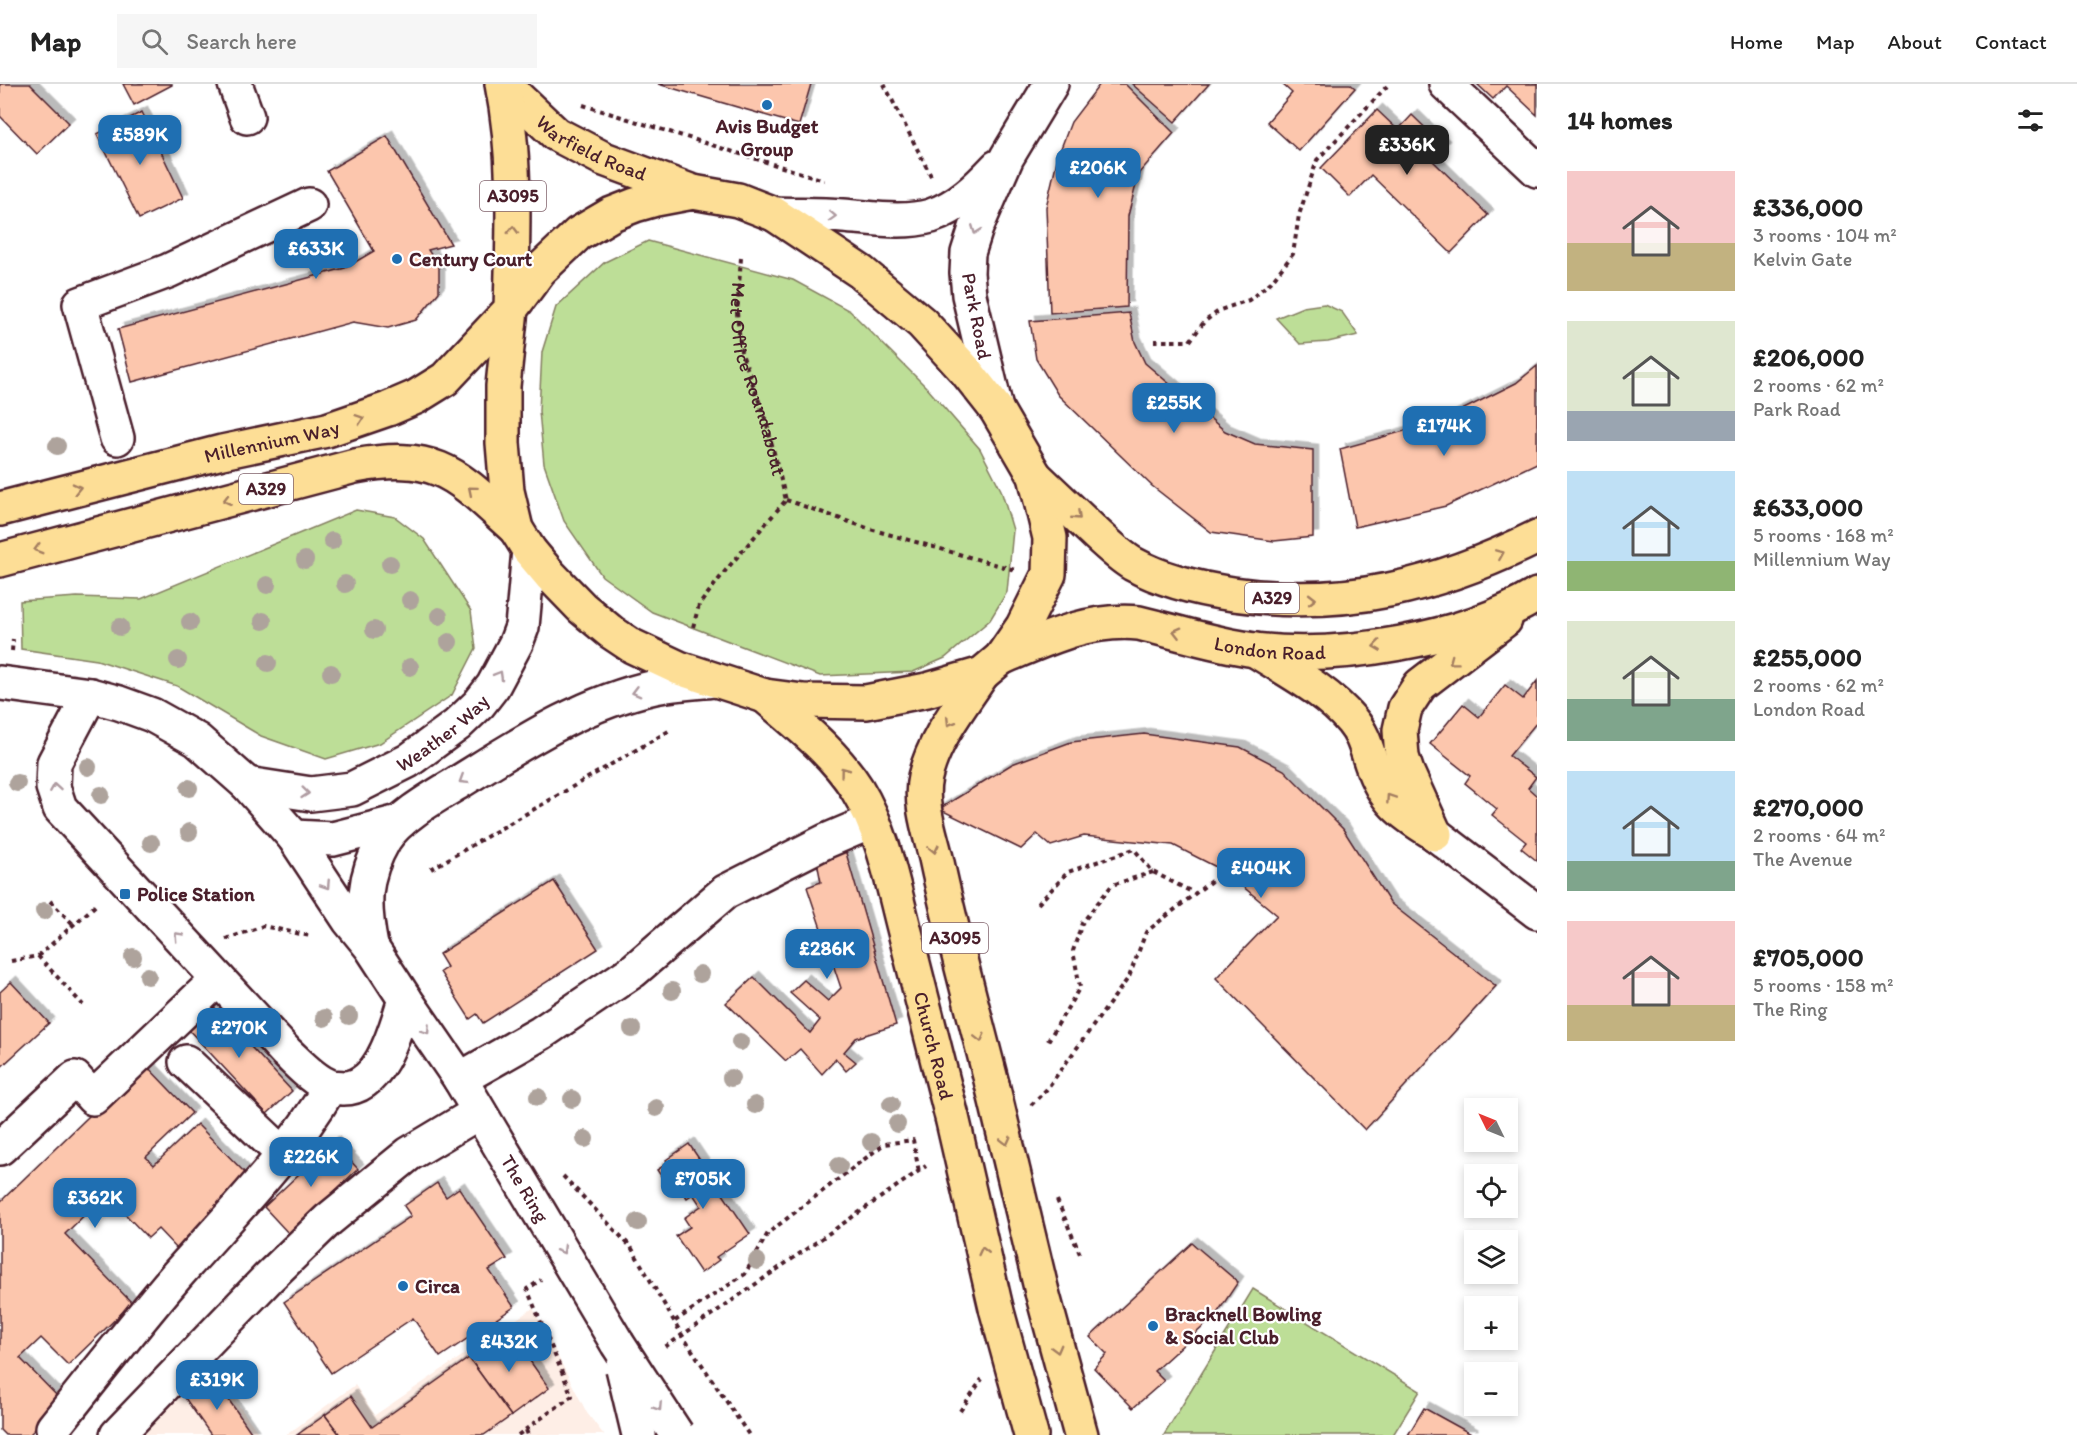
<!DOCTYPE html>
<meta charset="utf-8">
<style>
:root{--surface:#fff;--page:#f6f6f6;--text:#222;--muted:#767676;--line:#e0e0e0;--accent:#1f6fb2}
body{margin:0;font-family:Itim,sans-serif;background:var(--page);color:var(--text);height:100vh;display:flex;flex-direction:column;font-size:22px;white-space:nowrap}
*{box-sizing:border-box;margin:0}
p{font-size:20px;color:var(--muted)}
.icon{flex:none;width:33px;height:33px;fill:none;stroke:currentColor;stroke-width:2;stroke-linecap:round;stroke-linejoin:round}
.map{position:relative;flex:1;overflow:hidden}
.details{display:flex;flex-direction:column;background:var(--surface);width:540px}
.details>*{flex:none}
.needle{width:39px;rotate:313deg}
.controls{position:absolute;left:1464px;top:1014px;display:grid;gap:12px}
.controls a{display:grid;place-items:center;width:54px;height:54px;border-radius:0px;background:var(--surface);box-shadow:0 3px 9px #0003;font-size:30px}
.price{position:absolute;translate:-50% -51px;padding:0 14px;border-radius:12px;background:var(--accent);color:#fff;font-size:20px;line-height:39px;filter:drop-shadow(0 2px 3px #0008)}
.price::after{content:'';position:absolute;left:50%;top:36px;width:18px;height:14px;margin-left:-9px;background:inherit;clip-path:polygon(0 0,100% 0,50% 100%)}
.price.selected{background:#222;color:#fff}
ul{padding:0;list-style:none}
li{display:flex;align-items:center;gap:18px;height:150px;padding:0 30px}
li span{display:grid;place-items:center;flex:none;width:168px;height:120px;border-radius:0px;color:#555}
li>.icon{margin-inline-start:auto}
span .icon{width:72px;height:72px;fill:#fffc;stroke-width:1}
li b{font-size:26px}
h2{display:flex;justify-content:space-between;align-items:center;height:72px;padding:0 30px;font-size:26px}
header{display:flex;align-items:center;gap:36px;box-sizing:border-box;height:84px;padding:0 30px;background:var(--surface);border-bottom:2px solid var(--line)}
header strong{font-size:28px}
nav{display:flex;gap:33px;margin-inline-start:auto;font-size:21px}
.search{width:420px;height:54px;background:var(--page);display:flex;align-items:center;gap:15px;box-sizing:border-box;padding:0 21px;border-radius:0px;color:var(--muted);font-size:22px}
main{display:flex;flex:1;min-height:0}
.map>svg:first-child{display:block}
</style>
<header>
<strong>Map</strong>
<div class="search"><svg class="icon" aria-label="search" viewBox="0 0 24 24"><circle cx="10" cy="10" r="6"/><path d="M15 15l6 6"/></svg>Search here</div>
<nav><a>Home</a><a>Map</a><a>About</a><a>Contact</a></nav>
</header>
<main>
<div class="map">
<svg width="1537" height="1351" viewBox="0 0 1537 1351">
<defs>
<filter id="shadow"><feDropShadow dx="5.5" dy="-5.5" stdDeviation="0" flood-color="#0004"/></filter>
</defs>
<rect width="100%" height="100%" fill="#fff"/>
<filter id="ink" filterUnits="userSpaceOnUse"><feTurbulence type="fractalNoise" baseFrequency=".0167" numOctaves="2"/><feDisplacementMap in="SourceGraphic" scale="12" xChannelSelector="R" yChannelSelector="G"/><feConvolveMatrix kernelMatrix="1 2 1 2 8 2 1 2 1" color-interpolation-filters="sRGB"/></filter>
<g filter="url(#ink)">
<g fill="#feeee6">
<polygon points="533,1224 587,1329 604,1351 286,1351 355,1301 375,1331"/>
<polygon points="192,1257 260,1351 108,1351"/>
</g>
<g fill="#bdde97" stroke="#847e61" stroke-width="1.5">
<polygon points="648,157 793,196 850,227 927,304 980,365 1001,406 1013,446 1007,508 990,536 945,574 913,588 820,592 652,528 602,492 564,437 544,380 539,327 542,268 556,223 605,178"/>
<polygon points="1324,220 1342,228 1358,251 1328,258 1300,260 1276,234 1303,223"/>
<polygon points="356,426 395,433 424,455 471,527 476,564 452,611 380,659 326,675 261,652 177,602 97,576 21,565 20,517 77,513 141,515"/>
<polygon points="1253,1205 1420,1307 1393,1351 1164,1351"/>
</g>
<g fill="#fcc6ad" stroke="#4a1f2b" stroke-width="1.5" filter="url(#shadow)">
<polygon points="0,0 30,0 69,39 37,70 0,32"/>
<polygon points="123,0 172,0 172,1 134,21"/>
<polygon points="658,0 811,0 799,41"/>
<polygon points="1100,0 1125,0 1174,49 1139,89 1128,132 1127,223 1050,229 1046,123 1058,72 1071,38"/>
<polygon points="1132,0 1209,0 1175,38"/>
<polygon points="1282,0 1350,0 1355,4 1299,67 1267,38 1292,9"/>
<polygon points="1477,0 1537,0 1537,31 1506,2 1493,15"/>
<polygon points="1377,26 1398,46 1412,31 1444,62 1431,75 1488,131 1451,169 1371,91 1350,113 1321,84"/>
<polygon points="142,28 183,114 139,135 97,50"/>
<polygon points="387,52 451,160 428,166 439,183 439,208 416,236 388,244 353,238 132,298 118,245 345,184 374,167 327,87"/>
<polygon points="1129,229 1135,258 1145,279 1225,347 1255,360 1313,366 1313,453 1274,457 1211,448 1152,402 1058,311 1036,275 1030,237"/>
<polygon points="1537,282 1537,379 1446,422 1355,443 1340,365 1440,337 1516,299"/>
<polygon points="1537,597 1537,638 1509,672 1536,693 1528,704 1537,712 1537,777 1521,764 1526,758 1492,731 1497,725 1465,699 1470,692 1430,660 1463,620 1479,633 1505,601 1523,615"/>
<polygon points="1144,650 1240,663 1284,686 1343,745 1390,819 1496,902 1365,1046 1216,894 1277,831 1224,787 1173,761 1084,752 1051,762 1037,750 1021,765 939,725 1012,680 1071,658"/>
<polygon points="844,762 896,941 856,954 844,968 856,978 846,987 836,975 822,990 800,965 786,977 726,919 754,893 810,949 820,936 790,909 804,896 828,917 841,904 807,803 821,798 816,773"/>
<polygon points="554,797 598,865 483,939 477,930 470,935 440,888 447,883 439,870"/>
<polygon points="11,898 49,939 0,984 0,908"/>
<polygon points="211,920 292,1007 267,1030 186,943"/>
<polygon points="144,979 192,1029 146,1073 154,1081 197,1040 251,1095 178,1166 158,1145 148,1154 106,1110 65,1150 132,1219 68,1281 41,1254 20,1274 63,1318 29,1351 5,1351 0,1346 0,1118"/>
<polygon points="333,1058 358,1085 289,1150 264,1123"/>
<polygon points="689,1060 750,1150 716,1173 719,1176 701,1189 676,1152 690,1143 684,1134 701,1122 693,1110 687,1114 677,1099 669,1104 657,1086 668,1079 666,1076"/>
<polygon points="437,1099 446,1113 459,1104 507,1175 489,1186 514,1223 440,1273 413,1234 331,1289 284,1218 411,1132 404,1122"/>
<polygon points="1192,1159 1238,1198 1216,1231 1154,1287 1164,1297 1133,1324 1094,1284 1107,1270 1090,1253"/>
<polygon points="509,1247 549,1304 511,1332 469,1274"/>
<polygon points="469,1274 511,1332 484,1351 340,1351 325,1331 351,1312 372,1343"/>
<polygon points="213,1293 253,1351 211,1351 185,1314"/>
<polygon points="1424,1324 1473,1351 1408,1351"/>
<polygon points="325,1331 340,1351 297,1351"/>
</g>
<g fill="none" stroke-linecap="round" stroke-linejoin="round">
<defs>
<g id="minor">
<polyline points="235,0 247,33"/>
<polyline points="1446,0 1537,86"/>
<path d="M774,130C797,131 820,130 843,132C872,134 902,140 931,132C958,123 978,103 997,83"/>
<polyline points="996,325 969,211 967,189 968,169 976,144 1007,73 1051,0"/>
<polyline points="117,354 80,220 168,187 309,121"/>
<path id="s2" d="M0,599L90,611L119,619L152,631L197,656L247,700L294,753L349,836L371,863L405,915L460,995L617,1259"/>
<path d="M90,611L54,679L53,703L60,724L286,968C299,980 313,996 329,1002C333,1004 338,1003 343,1004C381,1005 396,944 405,915"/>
<path id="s3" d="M247,700L311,710L352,705L408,677L457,641L479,620L493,602L516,559L522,543L529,466"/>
<polyline points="1435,750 1537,828"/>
<polyline points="294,753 333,755 399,738"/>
<path d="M371,862C363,821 362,794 384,756C398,733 436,712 459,698C522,659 582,619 655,603C674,599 695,598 714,596"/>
<polyline points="186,978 283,1070"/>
<polyline points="460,995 541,949 633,887 725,808 826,757 873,737"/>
<polyline points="0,1064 75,994 93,1014 218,895"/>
<path d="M53,1344C94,1293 134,1241 177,1191C231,1130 289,1073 330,1003"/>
<polyline points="117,1351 268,1194 328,1136 409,1070 479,1028"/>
</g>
<g id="major">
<path id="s4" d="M503,0L556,50L604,75L693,108"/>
<polygon points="693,108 738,116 774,130 861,188 922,239 966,287 996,325 1035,392 1050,454 1049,490 1023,542 1001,574 982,590 927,606 866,618 803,617 765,612 679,584 632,562 611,548 582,524 550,491 529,466 516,445 507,407 503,359 503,302 511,225 540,186 578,150 612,130 635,121 656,115"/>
<path d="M1035,392C1053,409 1072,427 1091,445C1104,457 1118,471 1133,480C1164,497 1199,505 1233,510C1344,526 1438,502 1537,453"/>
<path id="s5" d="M0,425L222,368L327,346L388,325L416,313L445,295L511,225C513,150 517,74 502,0"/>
<path d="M0,476L355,382C440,367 456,391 516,445"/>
<path d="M1255,566C1288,587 1326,606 1352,637C1363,650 1366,663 1371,678C1384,717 1401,729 1434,749"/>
<path id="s6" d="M1001,574C1046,555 1089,534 1139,539C1177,548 1216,561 1255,566C1340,576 1463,556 1537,511"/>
<path d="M982,590C961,622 934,655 925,693C919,719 930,749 936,774C952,850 973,925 992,1000"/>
<path id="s7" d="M765,612C797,640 834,668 857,705C884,749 893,803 906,852C921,912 937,973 952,1033"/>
<polyline points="1435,750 1407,688 1402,673 1400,646 1405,624 1420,601 1505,536"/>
<polyline points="1042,1208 1081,1351"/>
<polyline points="996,1224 1031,1351"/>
</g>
</defs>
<use href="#minor" stroke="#4a1f2b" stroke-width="38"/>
<use href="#major" stroke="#4a1f2b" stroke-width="38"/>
<g stroke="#4a1f2b" stroke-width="4" stroke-dasharray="4.5 4.5" stroke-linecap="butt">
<polyline points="884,0 933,96"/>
<polyline points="583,21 824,96"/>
<path id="s1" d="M741,174L737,229L741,267L766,337L786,416"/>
<polyline points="1154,257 1190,257 1204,238 1220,226 1249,216 1271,198 1293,170 1299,131 1317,76 1389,0"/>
<polyline points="786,416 870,445 1015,486"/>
<polyline points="693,543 699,521 726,486 786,416"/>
<polyline points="12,567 13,555"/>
<polyline points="431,785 672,645"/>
<polyline points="50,817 74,841"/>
<polyline points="1038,820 1068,788 1134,765 1153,788 1194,809"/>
<polyline points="226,855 263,842 310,852"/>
<polyline points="38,872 83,921"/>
<polyline points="11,877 38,872 96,821"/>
<polyline points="1048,957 1080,903 1073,867 1082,839 1112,801 1153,788"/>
<polyline points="1031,1021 1046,1006 1129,893 1146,848 1224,787"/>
<polyline points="563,1092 631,1163 682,1251 749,1351"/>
<polyline points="1057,1116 1080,1170"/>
<polyline points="675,1237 745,1190 768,1149 884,1060 913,1056 919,1088"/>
<polyline points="665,1263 926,1082"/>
<polyline points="960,1327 982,1295"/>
<polyline points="526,1346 528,1351"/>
<polyline points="518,1351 572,1312 527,1205 541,1196"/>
</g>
<use href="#minor" stroke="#fff" stroke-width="33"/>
<use href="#major" stroke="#fdde96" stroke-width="33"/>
<defs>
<g id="minor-bridge">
<polyline points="617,1259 677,1351"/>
<polyline points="623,1284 639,1351"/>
</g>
<g id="major-bridge">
<polyline points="992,1000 1042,1208"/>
<polyline points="952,1033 996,1224"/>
</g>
</defs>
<use href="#minor-bridge" stroke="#4a1f2b" stroke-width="38" stroke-linecap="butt"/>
<use href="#major-bridge" stroke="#4a1f2b" stroke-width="38" stroke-linecap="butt"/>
<use href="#minor-bridge" stroke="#fff" stroke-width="33"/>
<use href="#major-bridge" stroke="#fdde96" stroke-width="33"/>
</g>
<g fill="#aea39c">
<circle cx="57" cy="362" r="9"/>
<circle cx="332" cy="457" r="9"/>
<circle cx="305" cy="476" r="9"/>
<circle cx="390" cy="480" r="9"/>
<circle cx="345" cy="500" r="9"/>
<circle cx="267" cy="501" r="9"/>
<circle cx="410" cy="516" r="9"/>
<circle cx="439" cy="532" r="9"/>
<circle cx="263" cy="537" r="9"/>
<circle cx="190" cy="538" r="9"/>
<circle cx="120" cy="543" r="9"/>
<circle cx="374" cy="546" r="9"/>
<circle cx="449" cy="558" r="9"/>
<circle cx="178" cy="576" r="9"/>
<circle cx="268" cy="579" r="9"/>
<circle cx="410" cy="583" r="9"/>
<circle cx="331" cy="589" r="9"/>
<circle cx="88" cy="683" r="9"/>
<circle cx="17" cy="699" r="9"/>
<circle cx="189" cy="704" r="9"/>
<circle cx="101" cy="711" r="9"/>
<circle cx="189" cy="748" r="9"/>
<circle cx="151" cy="759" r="9"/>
<circle cx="44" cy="827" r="9"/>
<circle cx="133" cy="873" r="9"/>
<circle cx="700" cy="890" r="9"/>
<circle cx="148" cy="892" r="9"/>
<circle cx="672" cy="907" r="9"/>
<circle cx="349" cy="932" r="9"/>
<circle cx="324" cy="934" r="9"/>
<circle cx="632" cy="945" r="9"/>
<circle cx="740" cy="958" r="9"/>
<circle cx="731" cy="994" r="9"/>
<circle cx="538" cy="1013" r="9"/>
<circle cx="572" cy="1015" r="9"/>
<circle cx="891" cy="1020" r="9"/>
<circle cx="755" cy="1021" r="9"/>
<circle cx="656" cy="1024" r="9"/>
<circle cx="897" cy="1040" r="9"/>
<circle cx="585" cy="1055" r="9"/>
<circle cx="871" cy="1058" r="9"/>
<circle cx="839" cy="1082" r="9"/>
<circle cx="638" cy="1138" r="9"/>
<circle cx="757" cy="1177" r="9"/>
</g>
<defs><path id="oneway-chevron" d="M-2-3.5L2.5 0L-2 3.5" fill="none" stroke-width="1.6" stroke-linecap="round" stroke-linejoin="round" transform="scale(1.5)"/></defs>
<g stroke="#ae9aa0">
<use href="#oneway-chevron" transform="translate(832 132) rotate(2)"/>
<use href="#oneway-chevron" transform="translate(976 146) rotate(111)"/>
<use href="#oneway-chevron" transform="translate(499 591) rotate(-60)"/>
<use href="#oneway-chevron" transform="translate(636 608) rotate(165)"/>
<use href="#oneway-chevron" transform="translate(463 696) rotate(148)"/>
<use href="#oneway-chevron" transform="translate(55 704) rotate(-99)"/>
<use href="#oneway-chevron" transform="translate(305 709) rotate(6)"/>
<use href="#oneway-chevron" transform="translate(326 801) rotate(57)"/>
<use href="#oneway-chevron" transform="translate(178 852) rotate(-133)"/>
<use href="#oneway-chevron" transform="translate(426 946) rotate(55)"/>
<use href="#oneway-chevron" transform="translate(562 1166) rotate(59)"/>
<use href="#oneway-chevron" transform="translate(658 1323) rotate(57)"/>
</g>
<g stroke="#a47e60">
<use href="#oneway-chevron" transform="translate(513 146) rotate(-89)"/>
<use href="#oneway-chevron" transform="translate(360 335) rotate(-19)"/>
<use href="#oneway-chevron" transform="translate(77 404) rotate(-13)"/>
<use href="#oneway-chevron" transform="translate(472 406) rotate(-140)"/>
<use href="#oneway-chevron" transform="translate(227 416) rotate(165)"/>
<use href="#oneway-chevron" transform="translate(1077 432) rotate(43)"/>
<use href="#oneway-chevron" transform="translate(38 465) rotate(164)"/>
<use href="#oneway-chevron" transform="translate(1500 470) rotate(-23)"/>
<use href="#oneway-chevron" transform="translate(1312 515)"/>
<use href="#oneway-chevron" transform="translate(1177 548) rotate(-166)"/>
<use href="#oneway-chevron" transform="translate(1377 562) rotate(172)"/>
<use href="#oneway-chevron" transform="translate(1453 577) rotate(143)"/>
<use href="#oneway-chevron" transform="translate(950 638) rotate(122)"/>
<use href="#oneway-chevron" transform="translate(844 687) rotate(-127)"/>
<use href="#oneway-chevron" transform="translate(1390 714) rotate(-124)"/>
<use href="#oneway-chevron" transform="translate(934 765) rotate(78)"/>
<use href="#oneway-chevron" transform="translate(980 954) rotate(76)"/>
<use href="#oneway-chevron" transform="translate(1006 1057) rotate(76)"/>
<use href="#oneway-chevron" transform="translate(983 1167) rotate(-103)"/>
<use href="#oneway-chevron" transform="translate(1057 1265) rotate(75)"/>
</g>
</g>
<g fill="#1f6fb2" stroke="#fff" stroke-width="2">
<circle cx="767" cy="21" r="6"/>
<circle cx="397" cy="175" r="6"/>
<rect x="119" y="804" width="12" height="12" rx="3"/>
<circle cx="403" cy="1202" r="6"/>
<circle cx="1153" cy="1242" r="6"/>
</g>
<g text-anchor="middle" stroke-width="4.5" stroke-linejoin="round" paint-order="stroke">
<g fill="#fff" stroke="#80626b" stroke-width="1.5">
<rect x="480" y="97" width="66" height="30" rx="4.5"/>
<rect x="239" y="390" width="54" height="30" rx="4.5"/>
<rect x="1245" y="499" width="54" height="30" rx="4.5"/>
<rect x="922" y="839" width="66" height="30" rx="4.5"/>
</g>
<g font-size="18" font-weight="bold" fill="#4a1f2b">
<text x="513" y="118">A3095</text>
<text x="266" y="411">A329</text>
<text x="1272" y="520">A329</text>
<text x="955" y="860">A3095</text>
</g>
<g font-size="20" font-weight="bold" fill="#4a1f2b" stroke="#fff" text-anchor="start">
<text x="767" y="49" text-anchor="middle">Avis Budget<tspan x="767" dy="23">Group</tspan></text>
<text x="409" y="182">Century Court</text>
<text x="137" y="817">Police Station</text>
<text x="415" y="1209">Circa</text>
<text x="1165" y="1237">Bracknell Bowling<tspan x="1165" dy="23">&amp; Social Club</tspan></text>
</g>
<g font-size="20" fill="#4a1f2b" stroke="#fff">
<text dy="7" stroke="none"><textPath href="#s4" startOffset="111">Warfield Road</textPath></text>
<text transform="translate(977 232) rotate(79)" y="7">Park Road</text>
<text dy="7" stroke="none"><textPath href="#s1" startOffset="124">Met Office Roundabout</textPath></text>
<text dy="7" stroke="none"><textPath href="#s5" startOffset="280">Millennium Way</textPath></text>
<text dy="7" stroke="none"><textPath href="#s6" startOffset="278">London Road</textPath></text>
<text dy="7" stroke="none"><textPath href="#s3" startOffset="213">Weather Way</textPath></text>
<text dy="7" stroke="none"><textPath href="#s7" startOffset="400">Church Road</textPath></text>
<text dy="7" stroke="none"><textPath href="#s2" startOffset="766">The Ring</textPath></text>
</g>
</g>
</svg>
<div class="controls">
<a><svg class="needle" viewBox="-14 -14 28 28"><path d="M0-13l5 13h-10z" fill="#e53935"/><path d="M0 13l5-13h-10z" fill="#767676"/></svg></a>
<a><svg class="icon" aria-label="locate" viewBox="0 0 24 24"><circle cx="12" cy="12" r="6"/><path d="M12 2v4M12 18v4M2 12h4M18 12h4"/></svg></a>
<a><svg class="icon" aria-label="layers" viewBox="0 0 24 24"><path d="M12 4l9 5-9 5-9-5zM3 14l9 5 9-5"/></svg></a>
<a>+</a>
<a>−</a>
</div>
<b class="price" style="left:140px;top:82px">£589K</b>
<b class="price selected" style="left:1407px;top:92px">£336K</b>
<b class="price" style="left:1098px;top:115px">£206K</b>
<b class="price" style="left:316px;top:196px">£633K</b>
<b class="price" style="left:1174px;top:350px">£255K</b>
<b class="price" style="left:1444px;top:373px">£174K</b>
<b class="price" style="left:1261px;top:815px">£404K</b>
<b class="price" style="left:827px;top:896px">£286K</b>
<b class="price" style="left:239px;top:975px">£270K</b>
<b class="price" style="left:311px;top:1104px">£226K</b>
<b class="price" style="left:703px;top:1126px">£705K</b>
<b class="price" style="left:95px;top:1145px">£362K</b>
<b class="price" style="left:509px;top:1289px">£432K</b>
<b class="price" style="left:217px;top:1327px">£319K</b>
</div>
<section class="details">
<h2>14 homes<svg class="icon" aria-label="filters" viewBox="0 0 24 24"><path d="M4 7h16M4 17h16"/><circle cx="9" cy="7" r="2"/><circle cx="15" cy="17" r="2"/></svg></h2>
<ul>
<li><span style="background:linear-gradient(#f6c9c9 60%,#c2b280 0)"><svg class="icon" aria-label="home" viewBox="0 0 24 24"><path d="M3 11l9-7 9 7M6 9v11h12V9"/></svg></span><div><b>£336,000</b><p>3 rooms · 104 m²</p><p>Kelvin Gate</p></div></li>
<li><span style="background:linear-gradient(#dfe7d0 75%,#9aa5b1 0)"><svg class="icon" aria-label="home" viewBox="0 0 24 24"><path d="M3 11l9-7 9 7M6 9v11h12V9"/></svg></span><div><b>£206,000</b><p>2 rooms · 62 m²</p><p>Park Road</p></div></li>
<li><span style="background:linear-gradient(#bfe0f5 75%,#8fb573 0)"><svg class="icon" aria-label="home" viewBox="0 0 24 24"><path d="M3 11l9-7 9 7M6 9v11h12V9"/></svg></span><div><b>£633,000</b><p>5 rooms · 168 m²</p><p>Millennium Way</p></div></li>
<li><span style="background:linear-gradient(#dfe7d0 65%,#7fa58c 0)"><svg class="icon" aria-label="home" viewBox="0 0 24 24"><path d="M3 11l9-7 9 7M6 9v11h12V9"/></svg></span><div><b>£255,000</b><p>2 rooms · 62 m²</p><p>London Road</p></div></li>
<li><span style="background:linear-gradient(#bfe0f5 75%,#7fa58c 0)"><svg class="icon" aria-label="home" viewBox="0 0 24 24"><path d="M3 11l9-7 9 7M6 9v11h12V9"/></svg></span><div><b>£270,000</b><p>2 rooms · 64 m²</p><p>The Avenue</p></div></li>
<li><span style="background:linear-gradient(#f6c9c9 70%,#c2b280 0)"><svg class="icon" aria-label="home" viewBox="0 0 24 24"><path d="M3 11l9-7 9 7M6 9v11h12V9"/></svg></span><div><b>£705,000</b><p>5 rooms · 158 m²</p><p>The Ring</p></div></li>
</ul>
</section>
</main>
